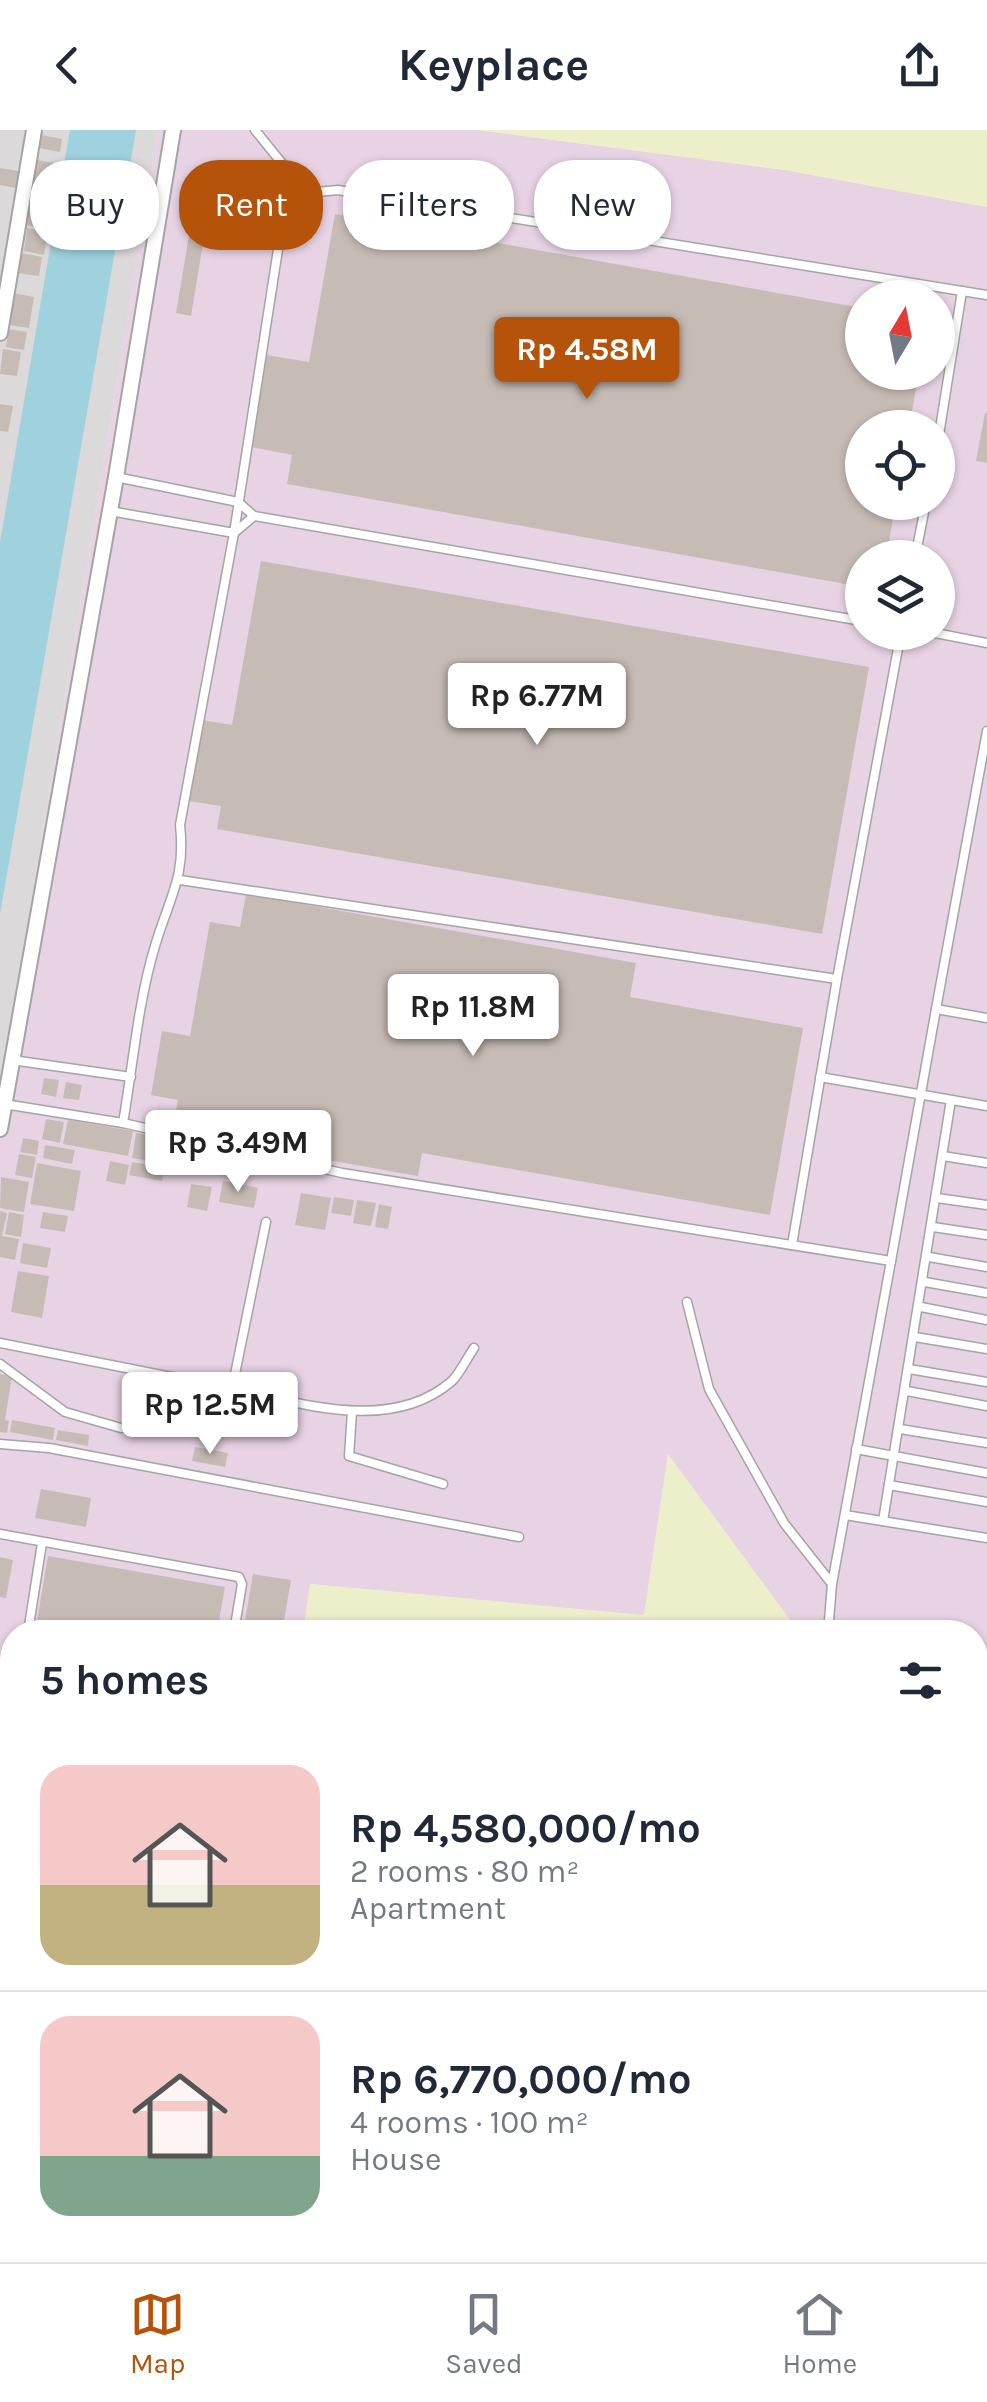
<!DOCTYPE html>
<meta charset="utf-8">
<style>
:root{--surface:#fff;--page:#f6f6f7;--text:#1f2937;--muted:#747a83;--line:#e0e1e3;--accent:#b45309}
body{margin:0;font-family:Karla,sans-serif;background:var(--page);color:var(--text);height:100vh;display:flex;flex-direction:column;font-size:38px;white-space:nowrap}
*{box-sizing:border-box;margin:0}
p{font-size:32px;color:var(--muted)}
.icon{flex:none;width:55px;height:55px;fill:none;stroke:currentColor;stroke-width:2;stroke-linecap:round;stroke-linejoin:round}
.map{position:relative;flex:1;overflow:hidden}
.details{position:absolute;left:0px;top:1490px;width:988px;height:642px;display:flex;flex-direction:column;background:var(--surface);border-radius:40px 40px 0 0;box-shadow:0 2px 8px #0004}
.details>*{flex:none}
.banner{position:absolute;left:30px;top:30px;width:928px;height:90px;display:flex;gap:20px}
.needle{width:65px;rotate:10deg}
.buttons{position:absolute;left:845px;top:150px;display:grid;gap:20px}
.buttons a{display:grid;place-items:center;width:110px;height:110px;border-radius:50%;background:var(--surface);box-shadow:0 2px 8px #0004;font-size:50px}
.price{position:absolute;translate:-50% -85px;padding:0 22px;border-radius:10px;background:#fff;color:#222;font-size:32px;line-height:65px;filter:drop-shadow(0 2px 5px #0008)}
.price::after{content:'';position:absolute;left:50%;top:60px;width:30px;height:22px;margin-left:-15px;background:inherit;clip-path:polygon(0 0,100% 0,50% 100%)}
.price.selected{background:var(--accent);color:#fff}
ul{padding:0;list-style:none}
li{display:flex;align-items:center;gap:30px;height:250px;padding:0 40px}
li+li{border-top:2px solid var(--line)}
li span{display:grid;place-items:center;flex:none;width:280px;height:200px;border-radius:30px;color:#555}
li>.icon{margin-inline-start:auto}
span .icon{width:120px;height:120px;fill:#fffc;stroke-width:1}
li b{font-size:42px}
h2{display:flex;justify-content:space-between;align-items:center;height:120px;padding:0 40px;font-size:42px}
.chip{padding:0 35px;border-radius:40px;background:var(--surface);box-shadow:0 2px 8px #0004;font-size:35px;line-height:90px}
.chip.selected{background:var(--accent);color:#fff}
header{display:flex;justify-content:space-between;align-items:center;height:130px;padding:0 40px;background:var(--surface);font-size:45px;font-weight:700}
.tab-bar{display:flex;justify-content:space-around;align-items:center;height:140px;border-top:2px solid var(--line);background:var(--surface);font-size:28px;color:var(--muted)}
.tab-bar a{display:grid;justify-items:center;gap:5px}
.tab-bar .selected{color:var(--accent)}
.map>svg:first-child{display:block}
</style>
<header><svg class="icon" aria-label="back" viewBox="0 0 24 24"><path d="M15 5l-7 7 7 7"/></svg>Keyplace<svg class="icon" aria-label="share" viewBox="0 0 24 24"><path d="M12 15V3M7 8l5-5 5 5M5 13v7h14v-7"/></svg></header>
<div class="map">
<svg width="987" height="2132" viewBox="0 0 987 2132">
<rect width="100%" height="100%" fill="#efeae2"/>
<g fill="#dbd9d9">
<polygon points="0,0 158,0 0,963"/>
<polygon points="987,1938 987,2132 654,2132 656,2120 975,2120 975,1941"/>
</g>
<path fill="#e8d3e4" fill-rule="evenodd" d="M158,0H477L785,40L987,77V1642L975,1638V1502H799L668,1325L644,1486L311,1454L303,1502H12V2120H656L654,2132H0V963ZM862,168H938V242H862ZM862,298H938V372H862ZM862,428H938V502H862Z"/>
<g fill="#edefcb">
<polygon points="477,0 987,0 987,77 785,40"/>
<polygon points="668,1324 799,1502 303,1502 310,1454 644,1485"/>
<polygon points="975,1638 987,1642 987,1938 975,1941"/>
</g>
<polygon fill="#9fd1df" points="70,0 136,0 0,784 0,413"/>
<g fill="#c7bcb5">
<polygon points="41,5 62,9 60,22 39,18"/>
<polygon points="37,30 59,34 53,78 31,75"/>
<polygon points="0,38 19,41 16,58 0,55"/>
<polygon points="29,79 49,82 46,99 27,95"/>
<polygon points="193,81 208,83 191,186 176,183"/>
<polygon points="335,84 862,178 862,242 919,242 909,298 862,298 862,372 896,372 886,428 862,428 862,457 287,354 292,325 251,317 267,225 309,232"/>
<polygon points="27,98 48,102 44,125 24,121"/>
<polygon points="21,123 42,127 39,146 17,143"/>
<polygon points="14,163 34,167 29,198 9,195"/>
<polygon points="9,199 27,202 24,220 6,217"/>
<polygon points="3,219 21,222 17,246 0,244"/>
<polygon points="0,274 13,276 8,302 0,301"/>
<polygon points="985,283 987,283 987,333 976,331"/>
<polygon points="261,431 869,537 822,804 217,699 221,676 188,671 202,590 232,595"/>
<polygon points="246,764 636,833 630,867 803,898 770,1085 422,1023 418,1046 180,1004 184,981 176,979 178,970 151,965 162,901 190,906 210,792 240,797"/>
<polygon points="44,948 59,950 56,967 41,964"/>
<polygon points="66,952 82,955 79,970 63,968"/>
<polygon points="46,989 64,992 60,1013 42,1009"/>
<polygon points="68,990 133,1001 128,1026 63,1014"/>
<polygon points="136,1003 153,1006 149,1031 132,1028"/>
<polygon points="23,1008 39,1011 37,1025 20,1022"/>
<polygon points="45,1015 75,1020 72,1034 43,1028"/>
<polygon points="19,1024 36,1027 32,1048 15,1045"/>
<polygon points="110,1031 129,1035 125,1055 106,1051"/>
<polygon points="132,1032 164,1038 162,1051 129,1045"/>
<polygon points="37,1033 81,1041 74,1081 30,1074"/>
<polygon points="1,1047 29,1052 24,1082 0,1078"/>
<polygon points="223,1051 258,1058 254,1078 219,1072"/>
<polygon points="191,1054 212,1057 207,1081 187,1077"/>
<polygon points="301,1063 331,1068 325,1100 295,1095"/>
<polygon points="334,1067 354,1070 351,1086 331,1083"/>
<polygon points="357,1070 376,1073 371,1096 353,1093"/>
<polygon points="379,1074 392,1077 388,1099 375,1097"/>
<polygon points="0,1081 7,1083 2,1106 19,1109 15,1130 0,1127"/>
<polygon points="9,1082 24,1085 21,1107 5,1104"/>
<polygon points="43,1082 68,1086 65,1102 40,1098"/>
<polygon points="23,1113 51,1118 47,1138 20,1133"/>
<polygon points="18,1141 49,1146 42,1188 11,1182"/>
<polygon points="0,1244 12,1246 5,1290 9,1291 7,1303 0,1302"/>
<polygon points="12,1290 55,1298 53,1310 10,1302"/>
<polygon points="58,1300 89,1305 88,1316 56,1310"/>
<polygon points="195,1317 228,1323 225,1337 192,1331"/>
<polygon points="41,1359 91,1368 86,1397 35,1388"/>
<polygon points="48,1426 225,1457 217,1502 35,1502"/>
<polygon points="0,1427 13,1430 6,1468 0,1467"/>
<polygon points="253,1444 291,1450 282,1502 243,1502"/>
<polygon points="11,1638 12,1638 12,1749 0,1746 0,1698"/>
</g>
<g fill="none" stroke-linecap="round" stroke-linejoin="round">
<defs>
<g id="lane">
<polyline points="255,0 306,63"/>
<polyline points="938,311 962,161"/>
<polyline points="116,347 238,372 254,386 862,491"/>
<polyline points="110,381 234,403 254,386"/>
<polyline points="915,428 926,372"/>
<polyline points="930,502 987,513"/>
<polyline points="987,601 936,879 987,888"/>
<polyline points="180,750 837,849 901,502"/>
<polyline points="12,930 131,947"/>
<polyline points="820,947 987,976"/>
<polyline points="4,974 123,993 342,1043 891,1131 936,879"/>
<path d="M123,993C133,935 138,872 155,816C169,768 186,748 180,695L234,403L283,87L290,70L306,63L338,60L987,165"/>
<polyline points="943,1026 987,1033"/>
<polyline points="937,1068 987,1075"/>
<polyline points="933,1097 987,1105"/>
<polyline points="792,1115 837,849"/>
<polyline points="929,1127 987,1137"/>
<polyline points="925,1152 987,1163"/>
<polyline points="687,1172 709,1259 784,1393 832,1454 891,1131"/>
<polyline points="921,1177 987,1190"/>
<polyline points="915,1207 987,1219"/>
<polyline points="0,1213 232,1259 266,1092"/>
<polyline points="0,1234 65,1282 121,1298"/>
<polyline points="909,1239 987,1252"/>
<path d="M232,1259C301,1273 391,1304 452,1251C460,1243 467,1228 474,1218"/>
<polyline points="907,1261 987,1276"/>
<polyline points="352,1282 349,1326 443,1354"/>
<polyline points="900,1299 987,1313"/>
<polyline points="0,1314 49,1318 519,1407"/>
<polyline points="856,1319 987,1343"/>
<polyline points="889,1355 987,1372"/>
<polyline points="845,1385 987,1408"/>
<polyline points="883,1391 951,970"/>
<polyline points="0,1404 239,1447 242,1454 234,1502"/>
<polyline points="28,1502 42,1413"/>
<polyline points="828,1502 832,1454"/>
<polyline points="975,1631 987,1637"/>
<polyline points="0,1685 12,1604"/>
<polyline points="0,1748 12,1751"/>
<polyline points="0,2012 12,2012"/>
<polyline points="0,2065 12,2065"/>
</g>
<g id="street">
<polyline points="0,203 34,0"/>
<polyline points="0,999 116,347 173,0"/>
<polyline points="975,2108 987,2105"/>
<polyline points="404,2120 559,2132"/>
<polyline points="872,2132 923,2120"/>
</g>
</defs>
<use href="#lane" stroke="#a4a4a4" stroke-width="11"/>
<use href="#street" stroke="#a4a4a4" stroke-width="18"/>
<polyline stroke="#ff7162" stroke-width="2.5" stroke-dasharray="5 5" stroke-linecap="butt" points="240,2132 240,2120"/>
<use href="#lane" stroke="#fff" stroke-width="8"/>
<use href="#street" stroke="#fff" stroke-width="14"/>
</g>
</svg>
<div class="buttons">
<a><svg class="needle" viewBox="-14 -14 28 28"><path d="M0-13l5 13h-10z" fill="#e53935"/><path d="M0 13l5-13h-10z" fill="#747a83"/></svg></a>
<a><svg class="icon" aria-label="locate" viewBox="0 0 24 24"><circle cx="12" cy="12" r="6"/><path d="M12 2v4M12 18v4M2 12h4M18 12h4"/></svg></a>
<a><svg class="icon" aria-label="layers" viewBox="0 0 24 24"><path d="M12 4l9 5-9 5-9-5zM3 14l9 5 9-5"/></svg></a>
</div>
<b class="price selected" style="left:587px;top:272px">Rp 4.58M</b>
<b class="price" style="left:537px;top:618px">Rp 6.77M</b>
<b class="price" style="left:473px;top:929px">Rp 11.8M</b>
<b class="price" style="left:238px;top:1065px">Rp 3.49M</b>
<b class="price" style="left:210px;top:1327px">Rp 12.5M</b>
<div class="banner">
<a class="chip">Buy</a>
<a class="chip selected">Rent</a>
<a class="chip">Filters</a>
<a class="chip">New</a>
</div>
<section class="details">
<h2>5 homes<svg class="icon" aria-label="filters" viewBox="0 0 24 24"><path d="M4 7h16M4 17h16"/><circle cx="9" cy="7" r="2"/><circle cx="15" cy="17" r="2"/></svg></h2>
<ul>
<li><span style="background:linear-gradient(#f6c9c9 60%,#c2b280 0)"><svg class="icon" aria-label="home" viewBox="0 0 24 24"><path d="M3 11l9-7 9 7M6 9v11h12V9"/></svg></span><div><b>Rp 4,580,000/mo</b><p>2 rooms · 80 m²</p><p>Apartment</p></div></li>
<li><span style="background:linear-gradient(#f6c9c9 70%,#7fa58c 0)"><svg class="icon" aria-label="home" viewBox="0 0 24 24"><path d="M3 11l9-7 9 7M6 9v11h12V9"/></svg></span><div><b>Rp 6,770,000/mo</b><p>4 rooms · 100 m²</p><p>House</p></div></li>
</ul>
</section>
</div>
<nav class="tab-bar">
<a class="selected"><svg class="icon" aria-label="map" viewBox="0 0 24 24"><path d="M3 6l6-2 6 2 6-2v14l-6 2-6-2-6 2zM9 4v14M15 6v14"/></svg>Map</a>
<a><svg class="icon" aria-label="saved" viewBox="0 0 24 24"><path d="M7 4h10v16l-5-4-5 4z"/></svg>Saved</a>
<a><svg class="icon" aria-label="home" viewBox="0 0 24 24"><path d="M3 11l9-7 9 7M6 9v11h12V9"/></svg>Home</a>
</nav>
